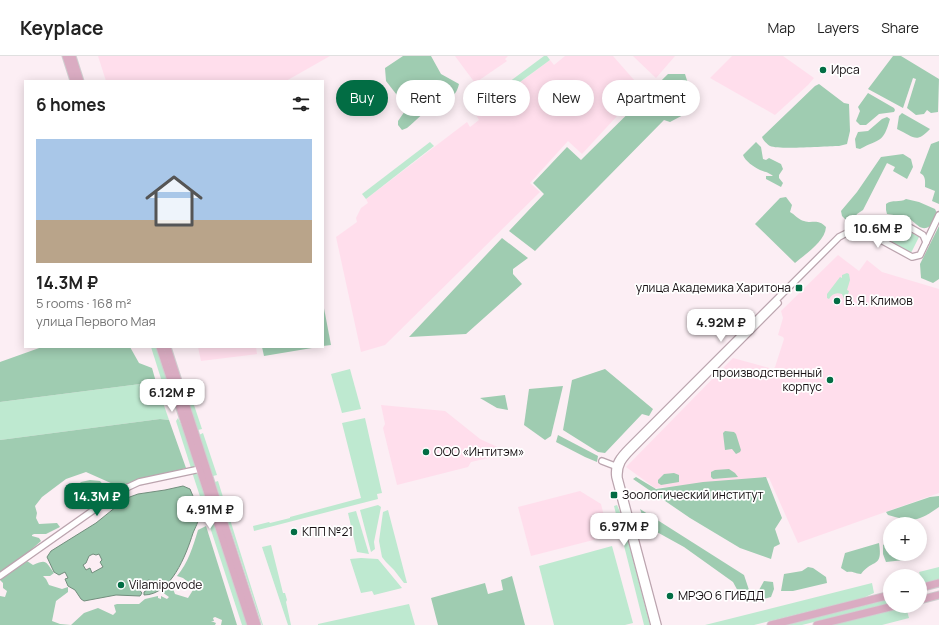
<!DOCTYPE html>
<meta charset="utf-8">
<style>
:root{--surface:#fff;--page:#f2f2f2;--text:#222;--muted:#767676;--line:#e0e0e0;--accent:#026d44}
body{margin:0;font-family:Manrope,sans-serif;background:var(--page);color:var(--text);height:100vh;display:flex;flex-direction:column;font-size:15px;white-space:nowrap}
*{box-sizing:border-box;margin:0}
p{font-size:13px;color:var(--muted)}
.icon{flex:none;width:22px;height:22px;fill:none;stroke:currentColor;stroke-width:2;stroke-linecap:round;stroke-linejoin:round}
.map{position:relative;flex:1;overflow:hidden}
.panel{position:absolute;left:24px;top:24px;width:300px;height:268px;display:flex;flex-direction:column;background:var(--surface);border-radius:0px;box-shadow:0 2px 10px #0003}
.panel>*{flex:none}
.guide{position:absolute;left:336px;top:24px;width:380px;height:36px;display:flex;gap:8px}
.tools{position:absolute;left:883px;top:461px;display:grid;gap:8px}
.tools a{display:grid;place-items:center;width:44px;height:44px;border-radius:50%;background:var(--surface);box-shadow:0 2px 10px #0003;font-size:20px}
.price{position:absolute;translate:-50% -34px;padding:0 9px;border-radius:8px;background:#fff;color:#222;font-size:13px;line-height:26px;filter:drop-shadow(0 1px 2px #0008)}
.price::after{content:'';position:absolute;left:50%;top:24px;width:12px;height:9px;margin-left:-6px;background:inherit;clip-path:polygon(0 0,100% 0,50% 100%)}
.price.selected{background:var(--accent);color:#fff}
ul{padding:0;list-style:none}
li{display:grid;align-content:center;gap:8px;height:212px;padding:0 12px}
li+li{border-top:1px solid var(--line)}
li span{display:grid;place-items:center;height:124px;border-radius:0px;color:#555}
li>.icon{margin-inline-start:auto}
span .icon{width:72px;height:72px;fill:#fffc;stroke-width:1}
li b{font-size:17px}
h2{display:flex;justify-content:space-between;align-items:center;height:48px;padding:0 12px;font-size:17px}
.chip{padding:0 14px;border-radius:18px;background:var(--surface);box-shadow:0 2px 10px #0003;font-size:14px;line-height:36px}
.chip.selected{background:var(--accent);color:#fff}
header{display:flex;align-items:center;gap:24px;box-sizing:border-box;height:56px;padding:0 20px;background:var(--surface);border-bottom:1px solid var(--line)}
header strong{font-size:19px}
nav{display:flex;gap:22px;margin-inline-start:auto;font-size:14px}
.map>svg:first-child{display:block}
</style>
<header>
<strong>Keyplace</strong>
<nav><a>Map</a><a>Layers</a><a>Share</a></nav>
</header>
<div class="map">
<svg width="939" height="569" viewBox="0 0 939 569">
<rect width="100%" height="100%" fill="#fceef4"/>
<g fill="#ffdeec">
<polygon points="98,0 330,0 286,25 106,25"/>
<polygon points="455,0 508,0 505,3 507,5 475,27"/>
<polygon points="565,0 613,0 642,33 582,98 568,85 530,127 540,136 385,289 361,296 336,181 357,166 356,162 361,152 368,147 366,143 467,66 470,71 479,64 476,59 550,4 554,9"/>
<polygon points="633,0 675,0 656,22"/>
<polygon points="732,0 783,0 814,22 808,29 775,59 710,22"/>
<polygon points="838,199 859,215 867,204 882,216 939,233 939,437 798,487 769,422 655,432 626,411 733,302 773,313 775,311 784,283 783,281 778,279 783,262 781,255"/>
<polygon points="198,291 256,291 257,298 201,305"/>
<polygon points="381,349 445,355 480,383 506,395 506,398 471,406 468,411 397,429 383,372 385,368"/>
<polygon points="580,435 601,448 609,480 531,500 518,451"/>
</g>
<g fill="#bee9d0">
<polygon points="544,0 547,0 550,4 498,42 494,37"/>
<polygon points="430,86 434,90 366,143 362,138"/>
<polygon points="898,171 903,172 919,181 911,197 894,188 891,184 891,176"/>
<path d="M847,217L849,218L850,224L847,234L849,235L846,245H845L842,238C836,236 832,238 829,243L827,242V238L840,221L842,222V219Z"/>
<polygon points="151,291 157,291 170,331 166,332 163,329"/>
<polygon points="350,313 361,353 342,357 331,318"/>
<polygon points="156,326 169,364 160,363 0,384 0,346"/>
<polygon points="184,331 188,331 202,373 198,374"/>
<polygon points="178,362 184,375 195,410 191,412 176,365"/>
<polygon points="365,362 382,437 377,438 378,443 254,475 253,470 269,466 270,467 290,462 290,461 361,442 342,367"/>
<polygon points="203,377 217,419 213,420 199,379"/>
<polygon points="192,416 197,416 247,569 242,569"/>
<polygon points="218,425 263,569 262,569 215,426"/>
<polygon points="378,449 381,451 374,486 375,493 371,496 360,454"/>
<polygon points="617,449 622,461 650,569 644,569 614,450"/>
<polygon points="388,454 407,527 404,527 394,514 386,506 382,501 379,485 383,456"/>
<polygon points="356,455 369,498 357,496 348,457"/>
<polygon points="271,489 283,537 285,537 287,544 286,546 291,569 288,569 262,491"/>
<polygon points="612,490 633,567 625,569 554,569 539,510"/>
<polygon points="361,502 378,503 402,532 374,539 372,535 361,537 350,503"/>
<polygon points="939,511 939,523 925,527 922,525 919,516"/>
<polygon points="872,527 874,537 863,542 754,569 705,569"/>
<polygon points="890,543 890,547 802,569 787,569"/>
<polygon points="409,548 415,569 318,569 318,568"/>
<polygon points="906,551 909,562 882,569 832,569"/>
</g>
<g fill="#9fccb1">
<path d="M403,0H431L441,18L459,28C455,45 445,42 434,49C424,55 416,65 407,72L402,74L398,69V65L407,52L386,25L385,12Z"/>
<polygon points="893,0 901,0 939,23 938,56 931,57 927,54 924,58 916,59 907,52 916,23 913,22 903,52 868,33"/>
<polygon points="668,18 685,18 691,37 687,57 670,66 664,64 535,195 509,175 544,138 533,127 567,91 581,104"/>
<path d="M819,28L844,47L849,48L850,75L847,88L839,90C826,90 780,94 770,90C767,88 763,84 762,81L815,30Z"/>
<polygon points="868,37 894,52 895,54 894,56 879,58 866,69 860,69 856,65 860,55 858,51"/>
<path d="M902,57L930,73C916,88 914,81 897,73L899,60Z"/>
<path d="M887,61L890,63C883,88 880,82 860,93L856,92L855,83L858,76L868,75L882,63Z"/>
<path d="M939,85V148L932,145L935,135L925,131C925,125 926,120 920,117L931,88Z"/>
<path d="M756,86L761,91L763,103L766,104L769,102L781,108L783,113L779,119V122L783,127L781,131L766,123V120H773C768,116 765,116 760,114C754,111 745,105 743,99Z"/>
<polygon points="903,98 911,103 913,111 907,123 893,115 895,111 887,107 863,154 857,158 852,167 850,168 842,160 841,155 857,136 881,101"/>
<path d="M786,141L792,149L790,156C794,158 799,164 804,165C813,168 817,162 826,171C825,186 805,198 795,207L755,168L780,142Z"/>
<path d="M906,143L919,146L935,153L937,157L930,170C920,177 916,165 907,162C901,160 894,159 887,158L886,154V148C892,143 900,147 906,143Z"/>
<polygon points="939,170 939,223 933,227 921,222 920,208"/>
<polygon points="502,182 528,202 513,213 513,218 522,228 466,278 409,281"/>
<polygon points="323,247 331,289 323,290"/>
<polygon points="42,291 130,291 139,307 152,312 156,326 0,346 0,306"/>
<polygon points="262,291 318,291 264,300"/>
<polygon points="605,313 653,353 649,360 642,358 605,397 598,396 563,374 572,324"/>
<polygon points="563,330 551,380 545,384 524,369 529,333"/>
<polygon points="505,339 508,354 497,352 480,342"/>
<polygon points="160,363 169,364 186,412 127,428 113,428 86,416 66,423 42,441 35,450 37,457 36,462 39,468 57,467 60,471 46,478 34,478 32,479 32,480 39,482 41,485 23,501 0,517 0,384"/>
<polygon points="725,375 734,376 736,378 741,394 740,396 736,398 732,393 725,394 723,377"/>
<polygon points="558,379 598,400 597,406 585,401 556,386"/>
<polygon points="729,413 735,417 738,421 713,423 711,421 711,416 715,414"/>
<polygon points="674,417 679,419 679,426 661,429 658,427 658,424 664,418"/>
<polygon points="636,421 656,433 703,426 766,421 782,462 775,473 780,488 774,491 771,503 740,492 690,462 633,423"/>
<polygon points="90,424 100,425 106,432 101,438 103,443 94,448 86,445 78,449 70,437 81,426"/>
<path d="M939,440V451C918,466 913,466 888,459L886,456L930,441Z"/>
<polygon points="640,453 744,519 749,534 759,534 764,525 773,526 774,533 771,541 753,546 740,539 733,526 684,491 646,470"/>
<path d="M206,470L237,569H221L222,564L215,561L213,562L214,565H211L216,567L215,569H0V540L5,541L7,535L3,532V527L0,524L27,505L33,509C47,503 45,505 54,517L50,520H43L46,523L49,529L62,533L68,531V536L56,545L52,565L60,568L71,569L84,557L98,552L113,559L116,556L114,549L117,548H139L145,543L158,540V542L161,543V540L167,543L169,541L162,536L169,530L173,533L175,538L188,542L193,534L192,529L183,522L177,520C188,507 193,491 198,474Z"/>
<polygon points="888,486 890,486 890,498 904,498 906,500 904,504 886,506 883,498 883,489"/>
<path d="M879,487C883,513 873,502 861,518C855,518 854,515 847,516L841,512L845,497Z"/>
<polygon points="808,511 813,512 826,521 827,527 793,535 781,535 784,518 802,515"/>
<polygon points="512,520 525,569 438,569 431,542 485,527 488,538 503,534 501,524"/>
</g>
<path fill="#99c5ab" stroke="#728e7d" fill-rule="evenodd" d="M183,430L190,433C193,441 199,451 199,460C199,465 195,472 193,477C186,499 171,539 144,539V536L153,530L154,527L149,524C142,526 136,531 142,537L140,540L116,539L84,545L81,543L75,534L68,530L65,523L68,522L65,516L59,519L54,516L47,501L51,495L96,467L127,442L138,438L165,434ZM93,498L96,499L99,498L102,504L100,506L103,511L92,517L90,512L86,514L83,509L86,507L89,500Z"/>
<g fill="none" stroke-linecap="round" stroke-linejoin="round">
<defs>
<g id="minor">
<path d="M875,180C890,180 891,166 903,169C910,170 917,176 923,179L926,186"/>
<polyline points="602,405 615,410"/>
<polyline points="0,520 122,434 139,426 200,413"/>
<path d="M654,569L615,421C613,408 620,400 629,391L839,181C855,172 864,169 879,183L912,201L920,199L939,159"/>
<path d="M658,569L619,422C618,409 623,403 632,394L778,247"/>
</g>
<g id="major">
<polyline points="66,0 74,25"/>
<polyline points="72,0 80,25"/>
<polyline points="160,291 251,569"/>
<polyline points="167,291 257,569"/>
<polyline points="920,532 939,527"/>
<polyline points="920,544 939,539"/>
<polyline points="771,569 890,539"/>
<polyline points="817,569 894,550"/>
</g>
</defs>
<use href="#minor" stroke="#bba4ae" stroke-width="8"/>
<use href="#major" stroke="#d0cfd0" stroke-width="9"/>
<use href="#minor" stroke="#fff" stroke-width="5.5"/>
<use href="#major" stroke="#daacc2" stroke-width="7"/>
</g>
<g fill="#026d44" stroke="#fff" stroke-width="1.5">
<circle cx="823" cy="14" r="4"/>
<rect x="795" y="228" width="8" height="8" rx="2"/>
<circle cx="837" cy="245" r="4"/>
<circle cx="830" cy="324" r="4"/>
<circle cx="426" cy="396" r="4"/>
<rect x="610" y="435" width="8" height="8" rx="2"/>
<circle cx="294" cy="476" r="4"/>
<circle cx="121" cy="529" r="4"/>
<circle cx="670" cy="540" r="4"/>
</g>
<g text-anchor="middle" stroke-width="3.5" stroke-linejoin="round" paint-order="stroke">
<g font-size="12" fill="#160f12" stroke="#fff" text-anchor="start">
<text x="831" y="18">Ирса</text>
<text x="791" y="236" text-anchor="end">улица Академика Харитона</text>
<text x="845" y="249">В. Я. Климов</text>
<text x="822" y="321" text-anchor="end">производственный<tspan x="822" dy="14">корпус</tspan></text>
<text x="434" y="400">ООО «Интитэм»</text>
<text x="622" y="443">Зоологический институт</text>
<text x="302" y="480">КПП №21</text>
<text x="129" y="533">Vilamipovode</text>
<text x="678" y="544">МРЭО 6 ГИБДД</text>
</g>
</g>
</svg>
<div class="tools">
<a>+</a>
<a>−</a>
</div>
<b class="price" style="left:878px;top:193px">10.6M ₽</b>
<b class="price" style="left:721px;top:287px">4.92M ₽</b>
<b class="price" style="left:172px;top:357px">6.12M ₽</b>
<b class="price selected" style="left:97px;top:461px">14.3M ₽</b>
<b class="price" style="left:210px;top:474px">4.91M ₽</b>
<b class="price" style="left:624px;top:491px">6.97M ₽</b>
<div class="guide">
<a class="chip selected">Buy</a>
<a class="chip">Rent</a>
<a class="chip">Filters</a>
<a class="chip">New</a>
<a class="chip">Apartment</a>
</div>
<section class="panel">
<h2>6 homes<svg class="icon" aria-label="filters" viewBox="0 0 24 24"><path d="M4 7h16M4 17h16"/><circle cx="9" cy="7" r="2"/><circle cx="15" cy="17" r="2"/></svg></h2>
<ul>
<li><span style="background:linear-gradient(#a9c7e8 65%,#b9a48a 0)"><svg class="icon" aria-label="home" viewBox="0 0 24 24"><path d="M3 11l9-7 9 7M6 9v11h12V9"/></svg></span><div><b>14.3M ₽</b><p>5 rooms · 168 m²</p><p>улица Первого Мая</p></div></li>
</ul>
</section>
</div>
